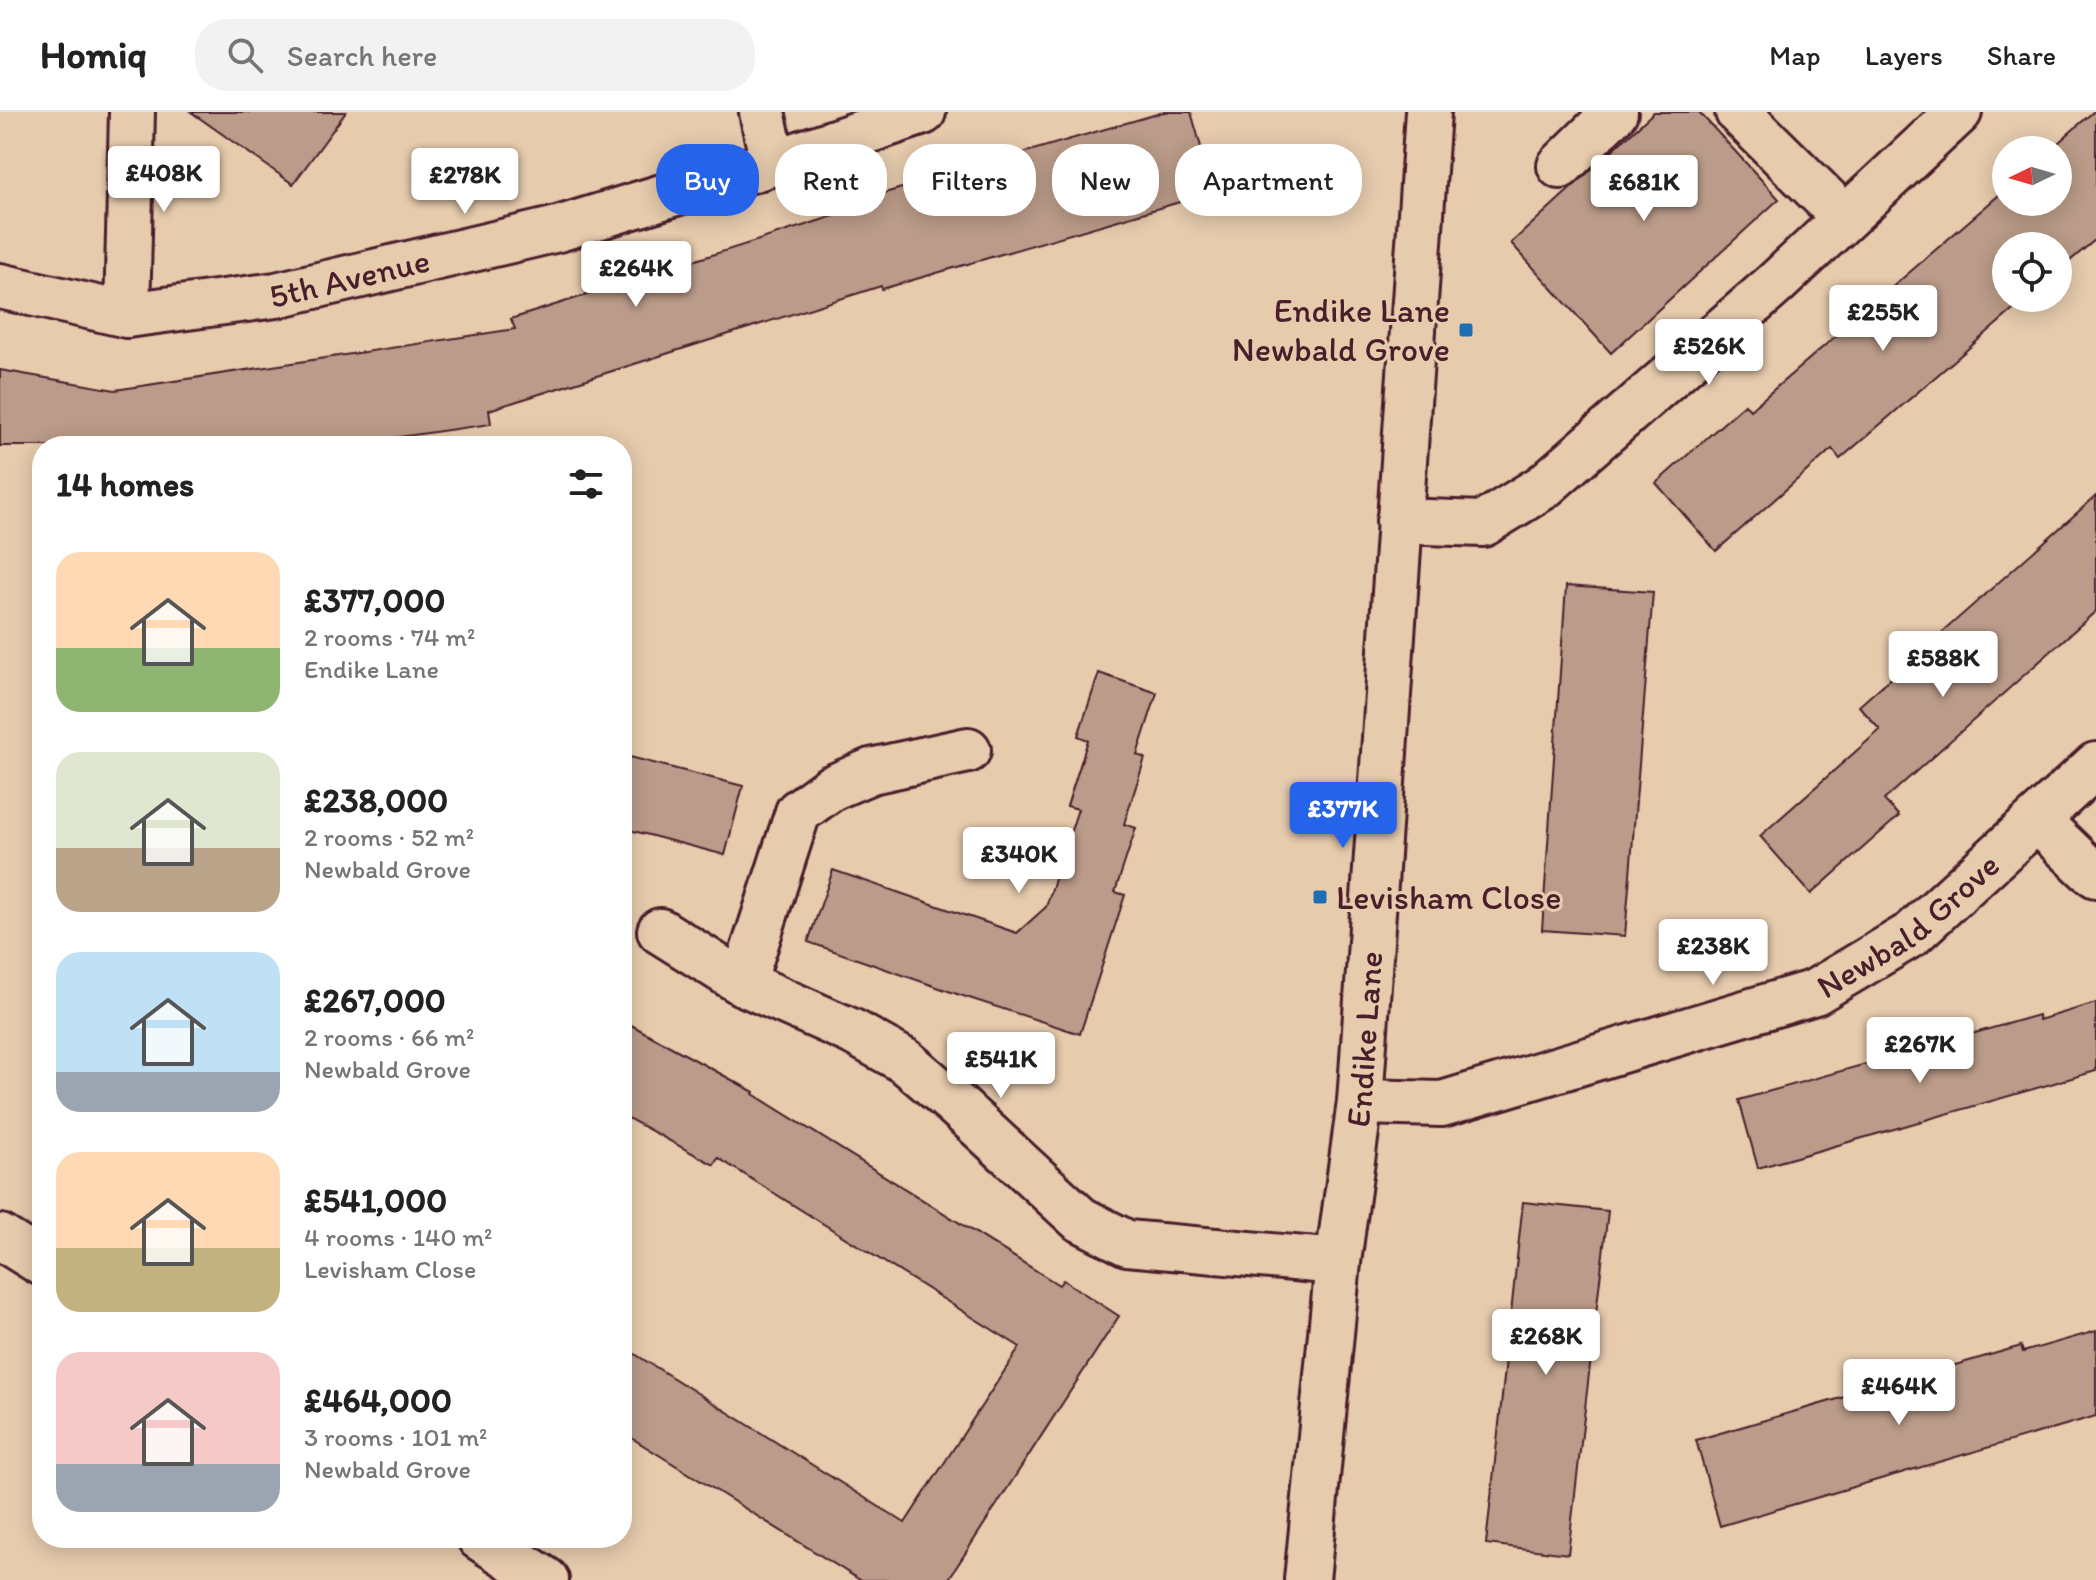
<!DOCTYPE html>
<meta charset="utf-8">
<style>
:root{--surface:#fff;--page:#f2f2f2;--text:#222;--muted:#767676;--line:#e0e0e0;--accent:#2563eb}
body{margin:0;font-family:Itim,sans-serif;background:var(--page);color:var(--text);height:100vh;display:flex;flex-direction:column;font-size:30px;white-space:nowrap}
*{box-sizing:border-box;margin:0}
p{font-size:26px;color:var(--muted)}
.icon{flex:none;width:44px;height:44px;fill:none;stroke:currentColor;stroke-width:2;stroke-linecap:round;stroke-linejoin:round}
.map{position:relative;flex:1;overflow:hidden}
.sheet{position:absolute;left:32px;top:324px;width:600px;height:1112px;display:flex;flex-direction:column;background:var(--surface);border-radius:32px;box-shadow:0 4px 20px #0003}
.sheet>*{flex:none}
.banner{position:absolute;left:656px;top:32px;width:760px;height:72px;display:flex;gap:16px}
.needle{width:52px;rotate:265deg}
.tools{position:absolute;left:1992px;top:24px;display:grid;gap:16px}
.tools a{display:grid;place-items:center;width:80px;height:80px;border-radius:50%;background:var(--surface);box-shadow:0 4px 20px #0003;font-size:40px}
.price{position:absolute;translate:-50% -68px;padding:0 18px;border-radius:8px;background:#fff;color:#222;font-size:26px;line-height:52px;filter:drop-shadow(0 2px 4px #0008)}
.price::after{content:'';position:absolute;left:50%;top:48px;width:24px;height:18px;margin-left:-12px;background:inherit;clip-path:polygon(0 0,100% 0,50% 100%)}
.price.current{background:var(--accent);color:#fff}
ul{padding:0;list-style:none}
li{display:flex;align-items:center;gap:24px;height:200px;padding:0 24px}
li span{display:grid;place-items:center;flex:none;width:224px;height:160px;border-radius:24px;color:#555}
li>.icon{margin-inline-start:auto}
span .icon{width:96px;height:96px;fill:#fffc;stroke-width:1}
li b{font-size:34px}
h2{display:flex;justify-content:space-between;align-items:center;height:96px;padding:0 24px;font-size:34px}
.tag{padding:0 28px;border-radius:32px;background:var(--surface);box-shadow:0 4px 20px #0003;font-size:28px;line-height:72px}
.tag.current{background:var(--accent);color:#fff}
header{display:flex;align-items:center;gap:48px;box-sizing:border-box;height:112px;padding:0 40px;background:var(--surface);border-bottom:2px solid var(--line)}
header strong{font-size:38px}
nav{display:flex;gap:44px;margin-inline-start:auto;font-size:28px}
.search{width:560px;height:72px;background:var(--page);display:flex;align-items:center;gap:20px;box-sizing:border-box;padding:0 28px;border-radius:32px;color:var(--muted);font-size:30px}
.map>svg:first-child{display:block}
</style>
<header>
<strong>Homiq</strong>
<div class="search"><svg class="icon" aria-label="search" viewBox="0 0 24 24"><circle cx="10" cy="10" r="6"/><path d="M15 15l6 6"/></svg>Search here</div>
<nav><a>Map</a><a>Layers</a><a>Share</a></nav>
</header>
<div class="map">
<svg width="2096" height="1468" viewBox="0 0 2096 1468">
<rect width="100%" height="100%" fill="#e6cbad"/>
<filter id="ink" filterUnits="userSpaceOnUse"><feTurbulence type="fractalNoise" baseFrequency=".0125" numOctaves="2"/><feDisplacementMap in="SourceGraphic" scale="16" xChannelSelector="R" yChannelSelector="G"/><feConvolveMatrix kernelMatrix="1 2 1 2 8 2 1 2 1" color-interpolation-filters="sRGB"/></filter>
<g filter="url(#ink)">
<g fill="#bb9b89" stroke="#4a1f2b" stroke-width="2">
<polygon points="191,0 346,0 293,72"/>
<polygon points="1164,0 1191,0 1214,80 882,177 881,174 489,298 491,312 336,334 0,334 0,258 115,278 515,217 511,207 859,96 857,89"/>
<polygon points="1654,0 1699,0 1779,87 1611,241 1511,131"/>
<polygon points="2093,0 2096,0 2096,127 2058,159 2058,134 2006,134 2006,186 2027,186 1840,347 1832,337 1716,439 1656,371 1745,292 1750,298 2006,77 2006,90 2058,90 2058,38 2050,38"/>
<polygon points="2096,384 2096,499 1884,688 1899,704 1811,782 1760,724 1880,618 1859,594"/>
<polygon points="1566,474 1653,480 1625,824 1542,818"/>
<polygon points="1099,561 1157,581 1137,643 1145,646 1124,712 1136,716 1115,780 1125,783 1080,922 957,882 808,830 833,758 1017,821 1046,795 1078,697 1067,694 1088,628 1078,624"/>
<polygon points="622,643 743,674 725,743 622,716"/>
<polygon points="2096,891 2096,959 1758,1056 1739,988 2038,903 2039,908"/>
<polygon points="622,908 754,980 753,982 1059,1173 1063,1168 1119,1204 948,1468 860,1468 622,1320 622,1234 905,1411 1020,1235 718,1046 714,1053 622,1003"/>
<polygon points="1523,1090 1608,1099 1568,1442 1486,1432"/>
<polygon points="2096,1219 2096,1304 1720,1414 1696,1328 2021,1234 2023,1240"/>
</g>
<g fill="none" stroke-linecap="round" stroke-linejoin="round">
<defs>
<g id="minor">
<polyline points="762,0 773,51"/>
<polyline points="1738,0 1845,106"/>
<polyline points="1560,54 1615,0"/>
<path id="s1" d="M0,174L127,203L276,183L558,117L773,51L923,0"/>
<polyline points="127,203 132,0"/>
<polyline points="1399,409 1483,412 1543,375 1775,172 1959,0"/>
<polyline points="2037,708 2088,757 2096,763"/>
<polyline points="660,819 743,871 853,920 905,949 953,990 1080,1107 1127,1131 1338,1150"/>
<polyline points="743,871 798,700 831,676 871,659 968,638"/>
<path id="s2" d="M1360,990L1442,992L1815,880L1912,822L2096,653"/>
<polyline points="0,1125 42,1151"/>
<polyline points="480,1426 546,1468"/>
<path id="s3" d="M1307,1468L1338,1150L1360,990L1428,0"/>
</g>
</defs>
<use href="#minor" stroke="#4a1f2b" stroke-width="50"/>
<use href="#minor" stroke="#e6cbad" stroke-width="44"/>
</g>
</g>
<g fill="#1f6fb2" stroke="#e6cbad" stroke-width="3">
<rect x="1458" y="210" width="16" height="16" rx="4"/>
<rect x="1312" y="777" width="16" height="16" rx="4"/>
</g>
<g text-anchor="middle" stroke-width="6" stroke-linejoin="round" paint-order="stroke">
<g font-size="34" fill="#4a1f2b" stroke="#e6cbad">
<text dy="12" stroke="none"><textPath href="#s1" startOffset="356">5th Avenue</textPath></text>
<text dy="12" stroke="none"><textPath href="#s2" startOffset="586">Newbald Grove</textPath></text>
<text dy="12" stroke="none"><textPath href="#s3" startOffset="544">Endike Lane</textPath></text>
</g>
<g font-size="34" fill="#4a1f2b" stroke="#e6cbad" text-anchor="end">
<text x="1450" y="210">Endike Lane<tspan x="1450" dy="39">Newbald Grove</tspan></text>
<text x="1336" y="797" text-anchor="start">Levisham Close</text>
</g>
</g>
</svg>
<div class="tools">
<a><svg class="needle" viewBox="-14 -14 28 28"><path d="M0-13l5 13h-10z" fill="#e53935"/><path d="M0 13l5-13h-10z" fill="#767676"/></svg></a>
<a><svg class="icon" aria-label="locate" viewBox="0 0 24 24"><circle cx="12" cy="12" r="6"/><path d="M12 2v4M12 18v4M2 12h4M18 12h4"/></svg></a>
</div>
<b class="price" style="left:164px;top:102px">£408K</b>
<b class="price" style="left:465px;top:104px">£278K</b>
<b class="price" style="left:1644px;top:111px">£681K</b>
<b class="price" style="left:636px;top:197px">£264K</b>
<b class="price" style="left:1883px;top:241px">£255K</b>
<b class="price" style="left:1709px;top:275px">£526K</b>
<b class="price" style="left:1943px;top:587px">£588K</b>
<b class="price current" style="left:1343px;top:738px">£377K</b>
<b class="price" style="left:1019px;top:783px">£340K</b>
<b class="price" style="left:1713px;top:875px">£238K</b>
<b class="price" style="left:1920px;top:973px">£267K</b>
<b class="price" style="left:1001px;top:988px">£541K</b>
<b class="price" style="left:1546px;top:1265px">£268K</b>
<b class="price" style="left:1899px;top:1315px">£464K</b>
<div class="banner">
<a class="tag current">Buy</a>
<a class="tag">Rent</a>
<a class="tag">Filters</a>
<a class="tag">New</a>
<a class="tag">Apartment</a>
</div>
<section class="sheet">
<h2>14 homes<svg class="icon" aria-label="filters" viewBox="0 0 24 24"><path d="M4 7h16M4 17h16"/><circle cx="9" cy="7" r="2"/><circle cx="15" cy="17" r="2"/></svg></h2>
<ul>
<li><span style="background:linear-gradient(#ffd9b3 60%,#8fb573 0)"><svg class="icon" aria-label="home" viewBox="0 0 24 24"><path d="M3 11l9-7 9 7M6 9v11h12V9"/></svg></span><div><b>£377,000</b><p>2 rooms · 74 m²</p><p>Endike Lane</p></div></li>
<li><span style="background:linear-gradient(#dfe7d0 60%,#b9a48a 0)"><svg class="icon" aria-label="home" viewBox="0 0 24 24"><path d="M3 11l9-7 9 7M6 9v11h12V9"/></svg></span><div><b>£238,000</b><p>2 rooms · 52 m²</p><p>Newbald Grove</p></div></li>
<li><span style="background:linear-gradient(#bfe0f5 75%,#9aa5b1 0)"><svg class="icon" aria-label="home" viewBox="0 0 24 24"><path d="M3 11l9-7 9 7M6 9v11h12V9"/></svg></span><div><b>£267,000</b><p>2 rooms · 66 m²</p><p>Newbald Grove</p></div></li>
<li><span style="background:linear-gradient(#ffd9b3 60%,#c2b280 0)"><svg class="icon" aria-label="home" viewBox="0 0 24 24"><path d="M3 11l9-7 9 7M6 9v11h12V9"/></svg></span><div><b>£541,000</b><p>4 rooms · 140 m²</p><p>Levisham Close</p></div></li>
<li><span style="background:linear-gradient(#f6c9c9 70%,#9aa5b1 0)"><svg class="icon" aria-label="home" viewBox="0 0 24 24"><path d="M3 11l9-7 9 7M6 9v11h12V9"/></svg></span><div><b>£464,000</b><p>3 rooms · 101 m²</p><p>Newbald Grove</p></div></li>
</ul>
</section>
</div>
